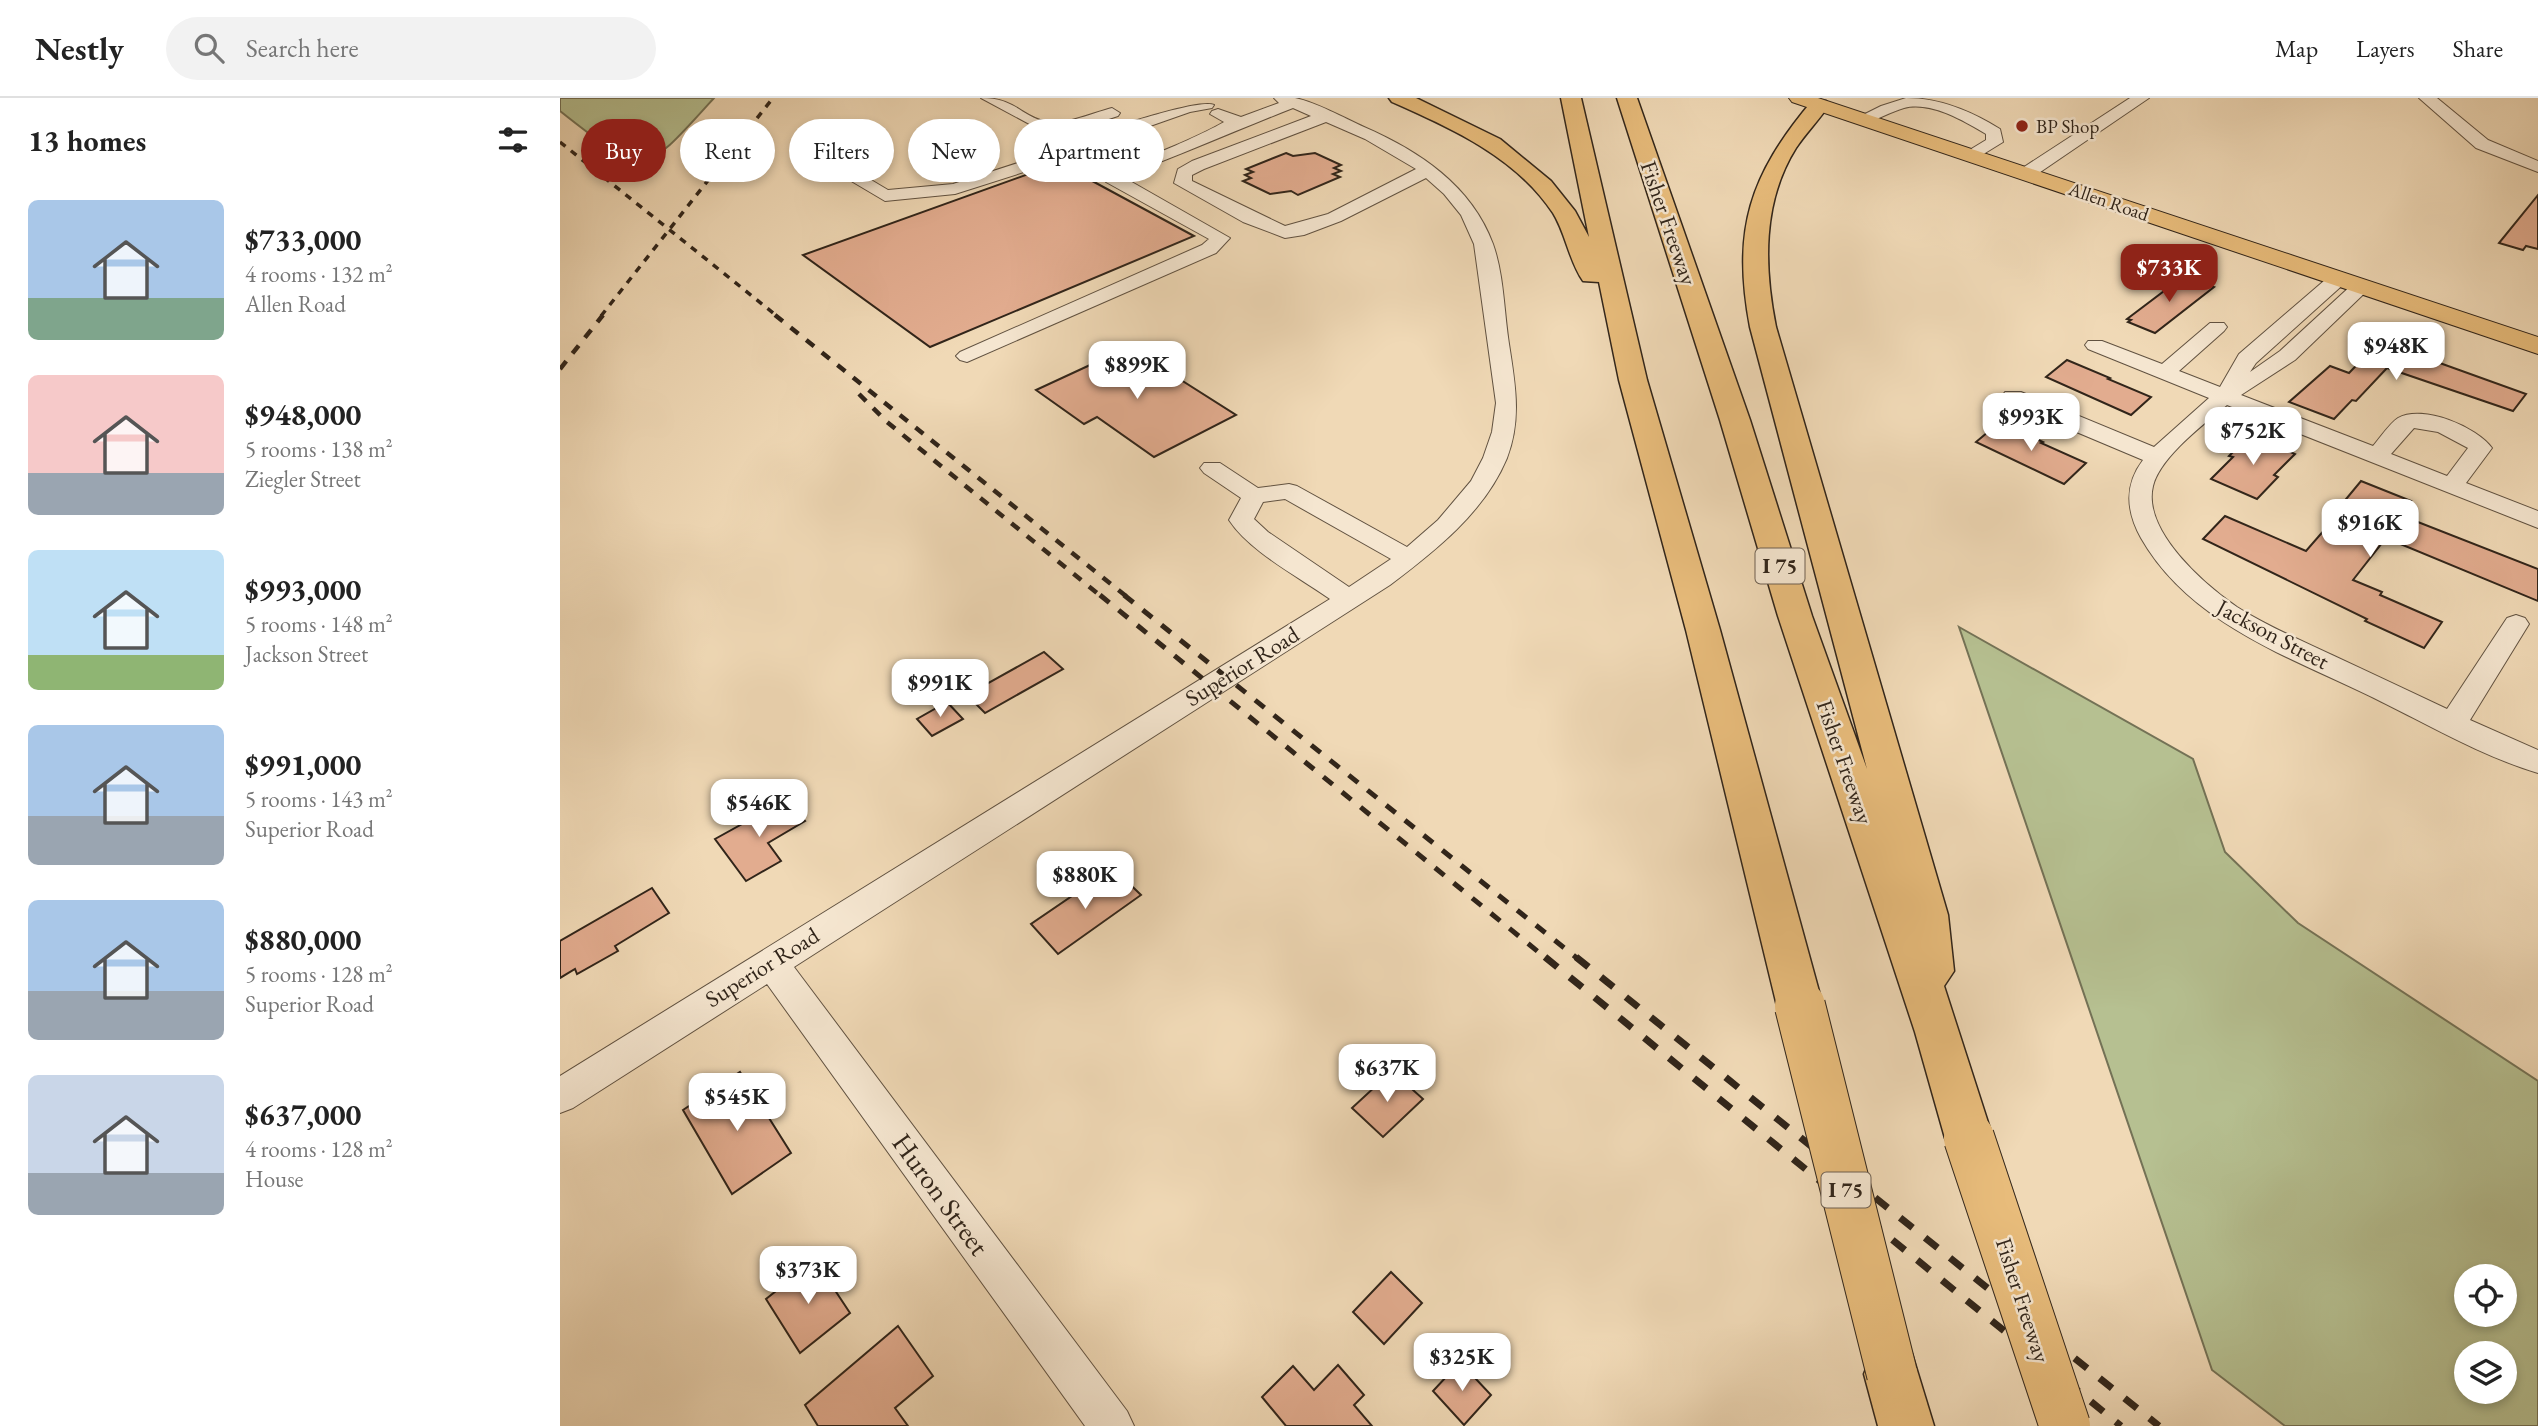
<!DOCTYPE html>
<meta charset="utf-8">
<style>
:root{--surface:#fff;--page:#f2f2f2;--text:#222;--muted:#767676;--line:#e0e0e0;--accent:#8f2418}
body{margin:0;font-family:"EB Garamond",serif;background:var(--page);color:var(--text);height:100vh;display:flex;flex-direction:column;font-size:26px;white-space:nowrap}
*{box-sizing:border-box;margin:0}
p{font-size:23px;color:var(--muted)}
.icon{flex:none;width:38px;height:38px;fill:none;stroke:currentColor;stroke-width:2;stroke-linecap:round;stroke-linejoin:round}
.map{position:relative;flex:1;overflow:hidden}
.details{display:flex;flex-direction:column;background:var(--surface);width:560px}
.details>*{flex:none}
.hud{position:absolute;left:21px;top:21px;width:665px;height:63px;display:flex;gap:14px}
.fabs{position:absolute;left:1894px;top:1166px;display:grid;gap:14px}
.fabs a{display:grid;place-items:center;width:63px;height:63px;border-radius:50%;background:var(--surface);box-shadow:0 4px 10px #0003;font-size:35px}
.price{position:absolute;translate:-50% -60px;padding:0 16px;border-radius:14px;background:#fff;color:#222;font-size:23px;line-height:46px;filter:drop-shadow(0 2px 4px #0008)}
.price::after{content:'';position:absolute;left:50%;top:42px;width:21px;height:16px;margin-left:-10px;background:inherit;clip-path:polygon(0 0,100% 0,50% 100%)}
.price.active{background:var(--accent);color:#fff}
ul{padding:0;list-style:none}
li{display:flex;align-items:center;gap:21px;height:175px;padding:0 28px}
li span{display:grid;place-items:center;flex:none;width:196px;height:140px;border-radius:10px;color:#555}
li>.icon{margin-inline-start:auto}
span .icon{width:84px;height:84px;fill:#fffc;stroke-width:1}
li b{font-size:30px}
h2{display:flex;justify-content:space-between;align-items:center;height:84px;padding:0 28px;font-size:30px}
.chip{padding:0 24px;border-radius:32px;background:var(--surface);box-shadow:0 4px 10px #0003;font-size:24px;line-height:63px}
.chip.active{background:var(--accent);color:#fff}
header{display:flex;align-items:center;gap:42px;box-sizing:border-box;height:98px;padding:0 35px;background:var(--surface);border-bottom:2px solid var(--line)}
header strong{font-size:33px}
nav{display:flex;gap:38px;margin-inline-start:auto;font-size:24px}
.search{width:490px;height:63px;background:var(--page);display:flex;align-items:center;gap:18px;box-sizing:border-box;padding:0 24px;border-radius:38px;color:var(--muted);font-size:26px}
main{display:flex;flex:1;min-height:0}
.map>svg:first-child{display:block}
</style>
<header>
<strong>Nestly</strong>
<div class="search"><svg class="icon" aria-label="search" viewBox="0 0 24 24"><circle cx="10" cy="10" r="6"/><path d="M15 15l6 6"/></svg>Search here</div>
<nav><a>Map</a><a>Layers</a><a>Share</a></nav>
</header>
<main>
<section class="details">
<h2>13 homes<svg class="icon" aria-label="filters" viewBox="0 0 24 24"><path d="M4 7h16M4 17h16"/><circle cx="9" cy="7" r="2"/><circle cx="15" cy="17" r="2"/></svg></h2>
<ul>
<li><span style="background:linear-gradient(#a9c7e8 70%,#7fa58c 0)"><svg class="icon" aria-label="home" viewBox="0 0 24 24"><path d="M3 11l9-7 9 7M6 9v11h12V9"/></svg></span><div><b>$733,000</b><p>4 rooms · 132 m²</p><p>Allen Road</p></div></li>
<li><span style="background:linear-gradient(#f6c9c9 70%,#9aa5b1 0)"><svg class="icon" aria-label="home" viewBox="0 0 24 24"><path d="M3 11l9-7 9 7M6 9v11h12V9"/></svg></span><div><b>$948,000</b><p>5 rooms · 138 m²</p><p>Ziegler Street</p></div></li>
<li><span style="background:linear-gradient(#bfe0f5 75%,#8fb573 0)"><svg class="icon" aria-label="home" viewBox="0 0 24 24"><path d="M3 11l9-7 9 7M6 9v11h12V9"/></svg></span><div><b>$993,000</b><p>5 rooms · 148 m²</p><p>Jackson Street</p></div></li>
<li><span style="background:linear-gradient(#a9c7e8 65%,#9aa5b1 0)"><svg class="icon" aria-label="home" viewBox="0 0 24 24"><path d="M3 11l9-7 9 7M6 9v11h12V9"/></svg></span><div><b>$991,000</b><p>5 rooms · 143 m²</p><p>Superior Road</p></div></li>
<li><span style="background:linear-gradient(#a9c7e8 65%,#9aa5b1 0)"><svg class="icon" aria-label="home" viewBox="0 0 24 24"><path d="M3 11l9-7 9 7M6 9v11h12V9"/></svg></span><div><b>$880,000</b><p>5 rooms · 128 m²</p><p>Superior Road</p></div></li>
<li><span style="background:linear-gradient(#c9d6e8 70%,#9aa5b1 0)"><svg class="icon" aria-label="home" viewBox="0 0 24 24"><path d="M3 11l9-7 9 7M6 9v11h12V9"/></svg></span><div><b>$637,000</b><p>4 rooms · 128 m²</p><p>House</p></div></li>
</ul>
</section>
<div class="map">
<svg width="1978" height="1328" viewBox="0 0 1978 1328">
<rect width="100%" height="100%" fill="#f0d9b6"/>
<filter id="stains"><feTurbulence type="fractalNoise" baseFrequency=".00286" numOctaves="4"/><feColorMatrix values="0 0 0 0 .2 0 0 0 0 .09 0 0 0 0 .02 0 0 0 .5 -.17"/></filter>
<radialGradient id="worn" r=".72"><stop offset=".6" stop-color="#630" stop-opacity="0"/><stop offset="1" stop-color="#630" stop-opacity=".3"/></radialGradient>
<g fill="#b6c091" stroke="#747256" stroke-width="2" fill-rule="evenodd">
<path d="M0,0H154C81,81 86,80 0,13Z"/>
<path d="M1399,529L1633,661L1665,754L1738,825L1978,983V1328H1725L1652,1272ZM1906,1178H1944V1216H1906ZM1906,1255H1944V1293H1906Z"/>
</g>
<g fill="#e2ac8f" stroke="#31251a" stroke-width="2">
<polygon points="726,55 733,58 755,55 781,67 774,70 781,73 773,76 780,79 738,97 731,93 710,96 683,83 691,80 685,77 693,74 686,71"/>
<polygon points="499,65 634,138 370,249 243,157"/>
<polygon points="1978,97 1978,151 1966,148 1963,152 1939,145"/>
<polygon points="1624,178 1654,189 1595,235 1568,224 1571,222 1567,221"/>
<polygon points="1817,246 1877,264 1966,296 1953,313 1827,270 1796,303 1792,302 1774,321 1729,304 1770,268 1789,275"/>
<polygon points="569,249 676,317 594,359 537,319 524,326 476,292"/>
<polygon points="1507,262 1550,280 1548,281 1591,299 1571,317 1486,279"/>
<polygon points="1440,324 1483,344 1481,345 1526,365 1504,386 1416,344"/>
<polygon points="1690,337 1735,356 1714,377 1718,379 1697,401 1651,381 1673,359 1669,358"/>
<polygon points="1801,383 1851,403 1840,417 1978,471 1978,503 1826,440 1793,482 1822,494 1820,497 1882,524 1864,550 1805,523 1807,521 1643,441 1665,418 1746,453 1786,407 1782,406"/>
<polygon points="484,554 503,571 425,615 407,597"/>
<polygon points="387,604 403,621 372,638 357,621"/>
<polygon points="227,701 245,723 208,745 221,763 186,783 155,741"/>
<polygon points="553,770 581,797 498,856 471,826"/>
<polygon points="92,790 109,815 55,848 58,853 17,876 15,871 0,880 0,843"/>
<polygon points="832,973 863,1001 823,1039 792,1010"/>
<polygon points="180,974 231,1055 172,1096 123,1012"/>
<polygon points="255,1162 290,1215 240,1255 206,1201"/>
<polygon points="831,1174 862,1205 824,1246 793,1214"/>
<polygon points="338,1228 373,1278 335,1310 348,1328 258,1328 245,1307"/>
<polygon points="900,1264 931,1297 904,1327 873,1293"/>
<polygon points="778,1267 804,1297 794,1307 812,1328 726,1328 702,1299 733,1268 754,1292"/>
</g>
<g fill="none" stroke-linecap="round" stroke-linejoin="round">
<defs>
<g id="minor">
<path d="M421,0C456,0 460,18 487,24C504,28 535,14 552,10L560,15L558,18L521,30L486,35Z"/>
<path d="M714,0C721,0 729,0 735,0C756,4 784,20 804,29C859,53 911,87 933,146C944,177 944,214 949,246C955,285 962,321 947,360C924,415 875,453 830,487L234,869L567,1313L574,1328H525L207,886L13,1010L0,1015V978L770,501C739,479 690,454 669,422L681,400L644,375L640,370L644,365H660L698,390L729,386L737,388L847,449L878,422L911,383L923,360L932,334L936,305L914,146L901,117L884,96L866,80L781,123L744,137L725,140L683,124L614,85L618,71L632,63L751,18L733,10C677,32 623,56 566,77L563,79L670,140L656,155L407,264L400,262L396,258L400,254L642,147L649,141L546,84L543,80L547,75L528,70L514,58L395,96L325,103L271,71L280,66L286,67L328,92L393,86L510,48L521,40C543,33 639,0 654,7L652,10L630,14L533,48L527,52C536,59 544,65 556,67C572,69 647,34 664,24L650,16L652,13L658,11L681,19L719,5ZM766,24L805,41L856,71L768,116L725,128L632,83V77L644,71ZM725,401L831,461L789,489L708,434L694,421L703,404Z"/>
<path d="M1346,0C1380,0 1411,13 1440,31L1443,44L1417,60H1405L1403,56L1426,42V36C1404,23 1371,3 1344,10C1330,14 1317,22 1303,26L1295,21L1321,8Z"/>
<polygon points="1570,0 1589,0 1473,79 1461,79 1458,75 1461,71"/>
<polygon points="1859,0 1877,0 1928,42 1978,63 1978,74 1916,50"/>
<path d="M1779,174L1789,180L1786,184L1696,265L1690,274L1720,253L1795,184H1809L1812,188L1735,262L1681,297L1813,348C1820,340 1829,326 1838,320C1863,306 1917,329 1932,350L1906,385L1978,413V430L1667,307C1644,326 1600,359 1593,388C1582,433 1645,487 1677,509C1707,528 1740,542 1772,557C1811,575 1849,593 1887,611L1947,520L1956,517L1965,520L1969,526L1910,622L1978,652V675C1921,658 1867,626 1814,600C1730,559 1630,526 1581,440C1566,413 1564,387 1583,362L1445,304L1442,299L1445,294H1461L1594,349L1649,300L1528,251L1525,247L1528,243H1542L1602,266L1650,225H1664L1667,229L1664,233L1619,273L1660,289L1679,256L1772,176ZM1854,330L1878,334L1908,350L1887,378L1831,356Z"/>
</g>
<polygon id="major" points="1229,0 1258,0 1978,239 1978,256 1232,4"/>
<g id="highway">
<path d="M829,0H856L940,41L991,83L1015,113L1029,139L1001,0H1021L1087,282L1160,532L1263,908L1256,922L1240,928L1224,922L1217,908L1126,532L1059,282L1039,184L1023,183C1009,163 1006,136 993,115C956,59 891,30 832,4Z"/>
<path d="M1057,0H1077L1190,322L1252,518L1307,671L1190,229C1172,132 1189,78 1252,3H1266L1269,7C1259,22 1246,35 1236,50C1202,104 1204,169 1216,229L1388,817L1394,873L1384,888L1433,1040L1426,1056L1409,1063L1392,1056L1385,1040L1355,934L1218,518L1160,322Z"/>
<polygon points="1332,1248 1352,1256 1374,1328 1318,1328 1304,1276 1312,1256"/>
</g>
</defs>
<use href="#minor" stroke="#615241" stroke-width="2"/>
<use href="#major" stroke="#31251a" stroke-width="2"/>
<use href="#highway" stroke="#31251a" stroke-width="3"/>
<use href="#minor" fill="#f5e6d0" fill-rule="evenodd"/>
<use href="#major" fill="#e8bc7b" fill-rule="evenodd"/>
<use href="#highway" fill="#e8bc7b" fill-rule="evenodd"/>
<g stroke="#31251a" stroke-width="3.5" stroke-dasharray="7 7" stroke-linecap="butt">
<polyline points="0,44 217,218"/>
<polyline points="41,218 213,0"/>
</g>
<g stroke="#31251a" stroke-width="4.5" stroke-dasharray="10 10" stroke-linecap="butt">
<polyline points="215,217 567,499"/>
<polyline points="0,271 43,217"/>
<polyline points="299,296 327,324 542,499"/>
</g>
<g stroke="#31251a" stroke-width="5" stroke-dasharray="12 12" stroke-linecap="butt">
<polyline points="540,497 987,861"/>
<polyline points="564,497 1018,861"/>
</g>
<g stroke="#31251a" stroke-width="7" stroke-dasharray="16 16" stroke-linecap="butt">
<polyline points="985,859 1561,1328"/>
<polyline points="1016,859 1599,1328"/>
</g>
<defs>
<g id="highway-bridge">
<polyline points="1240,908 1332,1276"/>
<polyline points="1409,1040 1505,1328"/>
</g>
</defs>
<use href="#highway-bridge" stroke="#31251a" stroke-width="52" stroke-linecap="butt"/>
<use href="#highway-bridge" stroke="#e8bc7b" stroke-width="50"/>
</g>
<circle fill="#8f2418" stroke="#f5e6d0" stroke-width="2.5" cx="1462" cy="28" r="7"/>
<g text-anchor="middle" stroke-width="5" stroke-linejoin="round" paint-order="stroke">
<g font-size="19" fill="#31251a" stroke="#f5e6d0" text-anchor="start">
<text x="1476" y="35">BP Shop</text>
</g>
<g font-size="19" fill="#31251a" stroke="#f5e6d0">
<text transform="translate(1549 103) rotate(19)" y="7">Allen Road</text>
</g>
<g fill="#f5e6d0" stroke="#6c5f51" stroke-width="2">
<rect x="1195.5" y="450.5" width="49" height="35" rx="5"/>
<rect x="1261.5" y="1074.5" width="49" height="35" rx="5"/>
</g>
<g font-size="21" font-weight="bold" fill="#31251a">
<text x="1220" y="475">I 75</text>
<text x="1286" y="1099">I 75</text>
</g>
<g font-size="23" fill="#31251a" stroke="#f5e6d0">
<text transform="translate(1109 125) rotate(71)" y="8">Fisher Freeway</text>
<text transform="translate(1713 536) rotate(28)" y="8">Jackson Street</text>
<text transform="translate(682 568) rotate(-32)" y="8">Superior Road</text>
<text transform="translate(1285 664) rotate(71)" y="8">Fisher Freeway</text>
<text transform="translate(202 869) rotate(-32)" y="8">Superior Road</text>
<text transform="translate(1463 1202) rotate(72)" y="8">Fisher Freeway</text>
</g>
<g font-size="28" fill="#31251a" stroke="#f5e6d0">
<text transform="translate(381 1096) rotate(54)" y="10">Huron Street</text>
</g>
</g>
<rect width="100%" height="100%" filter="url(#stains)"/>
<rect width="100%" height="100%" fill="url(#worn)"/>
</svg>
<div class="fabs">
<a><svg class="icon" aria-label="locate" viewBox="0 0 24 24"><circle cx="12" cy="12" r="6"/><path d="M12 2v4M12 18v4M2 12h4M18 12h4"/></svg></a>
<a><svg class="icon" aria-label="layers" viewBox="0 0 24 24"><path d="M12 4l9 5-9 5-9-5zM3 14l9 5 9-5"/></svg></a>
</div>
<b class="price active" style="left:1609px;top:206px">$733K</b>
<b class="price" style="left:1836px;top:284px">$948K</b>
<b class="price" style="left:577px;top:303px">$899K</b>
<b class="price" style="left:1471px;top:355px">$993K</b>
<b class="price" style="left:1693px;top:369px">$752K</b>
<b class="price" style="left:1810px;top:461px">$916K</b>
<b class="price" style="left:380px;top:621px">$991K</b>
<b class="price" style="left:199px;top:741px">$546K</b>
<b class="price" style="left:525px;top:813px">$880K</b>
<b class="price" style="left:827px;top:1006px">$637K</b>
<b class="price" style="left:177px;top:1035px">$545K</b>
<b class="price" style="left:248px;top:1208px">$373K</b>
<b class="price" style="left:902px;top:1295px">$325K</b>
<div class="hud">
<a class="chip active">Buy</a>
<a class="chip">Rent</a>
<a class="chip">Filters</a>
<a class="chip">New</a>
<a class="chip">Apartment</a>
</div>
</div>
</main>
